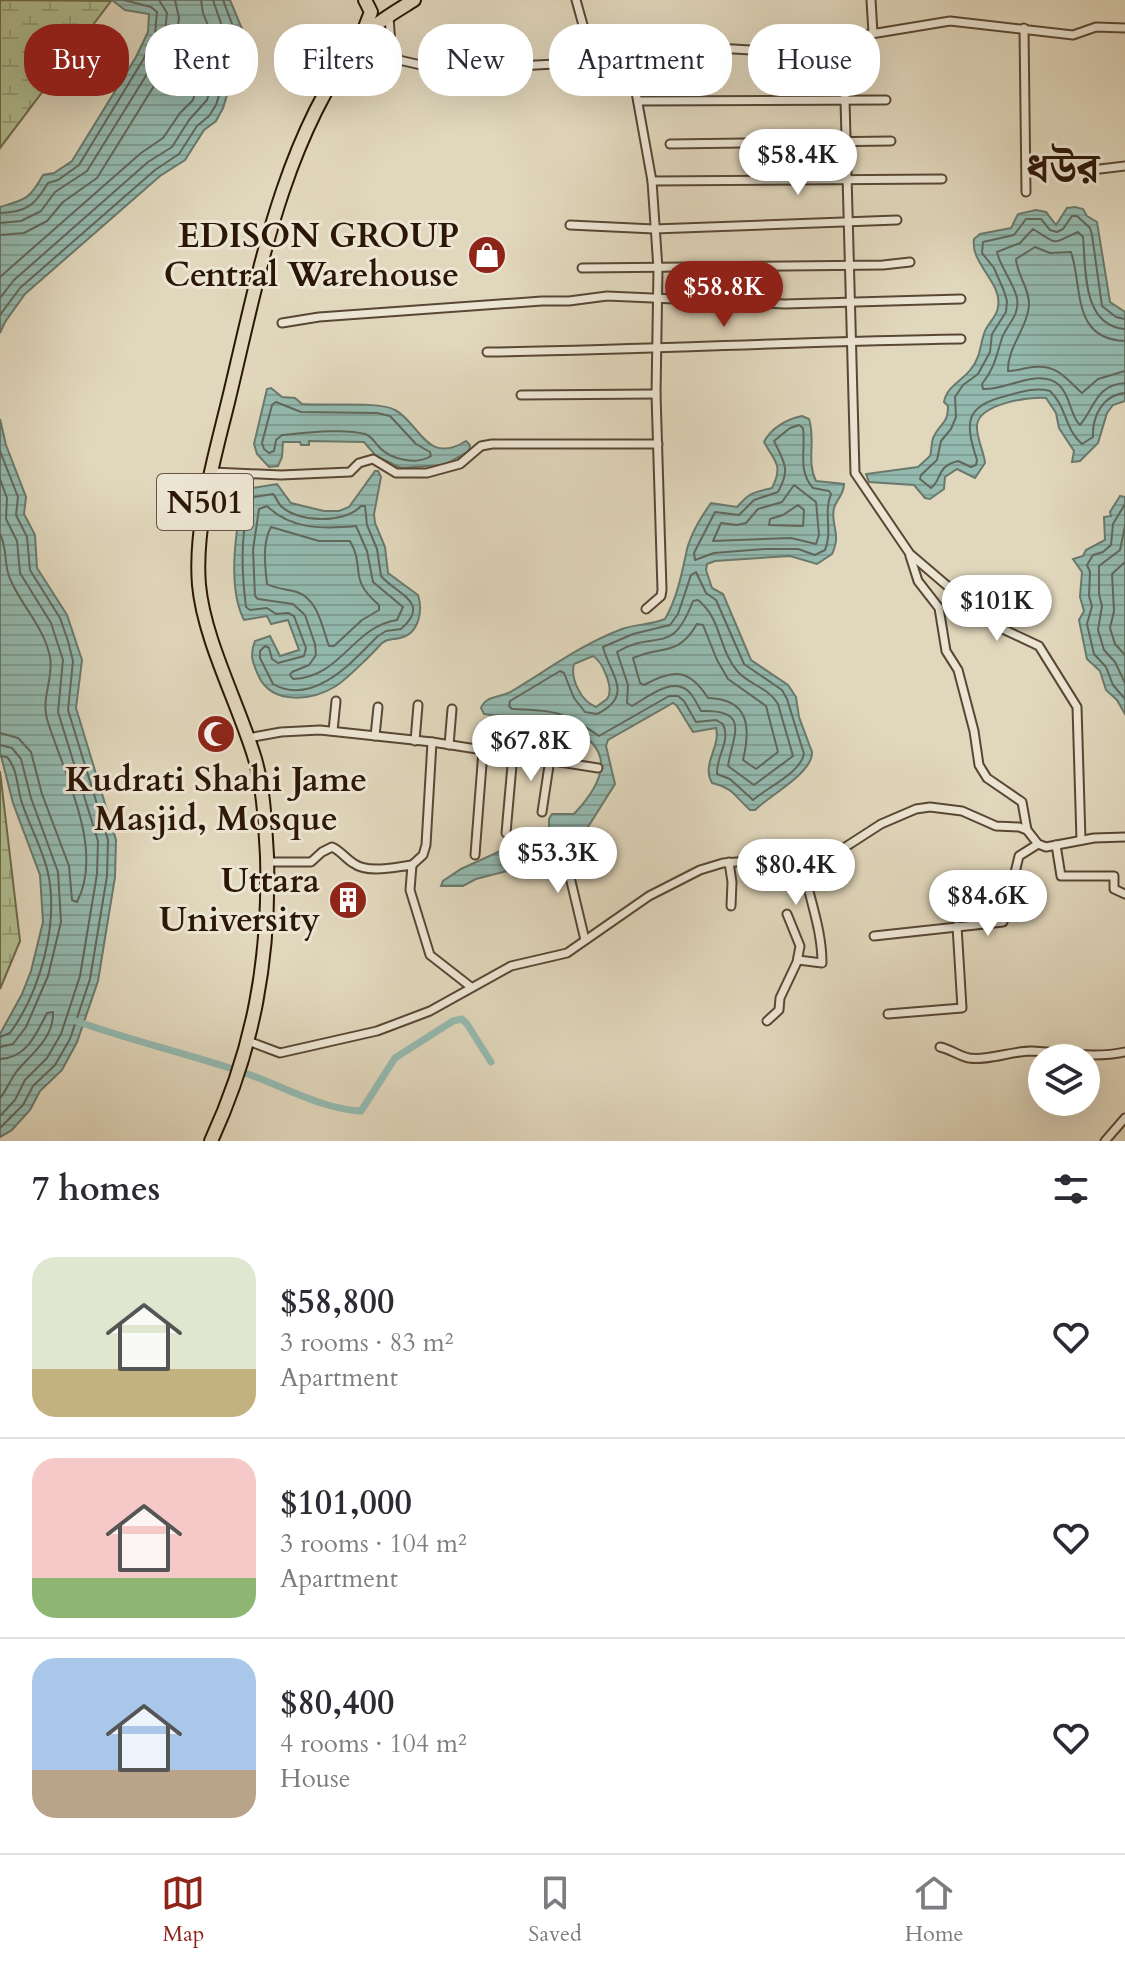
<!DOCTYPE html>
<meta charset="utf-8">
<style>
:root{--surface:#fff;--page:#f2f2f3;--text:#2b2b33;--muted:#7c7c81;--line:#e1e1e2;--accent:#8f2418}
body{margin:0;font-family:Cardo,"Noto Serif Bengali",serif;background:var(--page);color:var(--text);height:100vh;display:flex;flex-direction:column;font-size:30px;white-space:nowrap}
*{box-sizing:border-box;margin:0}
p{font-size:26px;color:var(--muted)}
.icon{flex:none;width:44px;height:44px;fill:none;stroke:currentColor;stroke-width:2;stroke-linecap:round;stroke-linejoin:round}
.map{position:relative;height:1141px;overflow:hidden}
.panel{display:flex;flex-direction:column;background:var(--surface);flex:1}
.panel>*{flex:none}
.guide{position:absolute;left:24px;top:24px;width:1078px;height:72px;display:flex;gap:16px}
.controls{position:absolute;left:1028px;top:1044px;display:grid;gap:16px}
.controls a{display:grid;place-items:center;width:72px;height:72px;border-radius:50%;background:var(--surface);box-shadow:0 8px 32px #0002;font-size:40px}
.price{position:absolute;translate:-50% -68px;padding:0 18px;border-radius:28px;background:#fff;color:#222;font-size:26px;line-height:52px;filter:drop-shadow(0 2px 4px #0008)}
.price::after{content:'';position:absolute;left:50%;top:48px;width:24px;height:18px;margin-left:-12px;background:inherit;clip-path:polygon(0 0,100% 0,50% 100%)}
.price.selected{background:var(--accent);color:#fff}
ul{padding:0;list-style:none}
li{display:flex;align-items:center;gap:24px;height:200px;padding:0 32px}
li+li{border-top:2px solid var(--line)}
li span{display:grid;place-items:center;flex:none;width:224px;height:160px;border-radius:24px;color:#555}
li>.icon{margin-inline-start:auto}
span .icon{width:96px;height:96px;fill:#fffc;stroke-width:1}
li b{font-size:34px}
h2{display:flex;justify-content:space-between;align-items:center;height:96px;padding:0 32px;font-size:34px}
.chip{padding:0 28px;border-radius:32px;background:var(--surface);box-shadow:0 8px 32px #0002;font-size:28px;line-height:72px}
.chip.selected{background:var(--accent);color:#fff}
.tabs{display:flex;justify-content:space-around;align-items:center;height:112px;border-top:2px solid var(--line);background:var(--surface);font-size:22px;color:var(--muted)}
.tabs a{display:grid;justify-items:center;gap:4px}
.tabs .selected{color:var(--accent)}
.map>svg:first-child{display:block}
</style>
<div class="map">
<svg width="1125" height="1141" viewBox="0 0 1125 1141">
<defs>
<pattern id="wetland-marsh" width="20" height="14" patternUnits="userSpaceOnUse" patternTransform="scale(2)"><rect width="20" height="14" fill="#b1bf92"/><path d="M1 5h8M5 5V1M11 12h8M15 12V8" fill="none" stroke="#98a37c"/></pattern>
<pattern id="water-rules" width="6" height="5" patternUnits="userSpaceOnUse" patternTransform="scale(2)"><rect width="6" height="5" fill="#94bab0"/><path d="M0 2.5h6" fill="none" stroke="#809f96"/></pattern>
</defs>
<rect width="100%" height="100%" fill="#e1d7bc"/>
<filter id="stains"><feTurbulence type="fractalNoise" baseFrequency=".0025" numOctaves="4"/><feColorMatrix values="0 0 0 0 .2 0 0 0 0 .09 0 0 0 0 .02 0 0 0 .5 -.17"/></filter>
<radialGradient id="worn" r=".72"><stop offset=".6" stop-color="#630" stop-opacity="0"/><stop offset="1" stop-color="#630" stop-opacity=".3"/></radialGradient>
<g fill="url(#wetland-marsh)" stroke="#6e6b4c" stroke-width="2">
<polygon points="0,0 111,1 0,148"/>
<polygon points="0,771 20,941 0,989"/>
</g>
<g fill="url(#water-rules)" stroke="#6a796c" stroke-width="2" fill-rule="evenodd">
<path d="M112,0H230L245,36L223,108L216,121L204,130L185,160L160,176L25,294L5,322L0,333V207C26,199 29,200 43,175L54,173L72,161L136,57L148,32L149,14L125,10Z"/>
<path d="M1075,207L1083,209L1087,216L1097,222L1110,302L1125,312V401L1113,405L1107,413L1098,443L1080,461L1072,462L1074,451L1059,428L1056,413L1046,398C1030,396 979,404 977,425C976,438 984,451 985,463L975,478L957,469L945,477L944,489L930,499L925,498L914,485L869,482L866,474L918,467L930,456C932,450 931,441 934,436C941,422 948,424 948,406L944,402C947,386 962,381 971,369C982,356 980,340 986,329C990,321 997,316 998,307C1003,283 970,264 974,239L980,234L1011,228L1018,214L1036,210L1046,212L1056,225L1067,208Z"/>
<path d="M271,388L282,397L295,398L302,404C323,406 381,401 395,410C420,423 426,466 466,441L470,445L469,451L444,465L401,468L376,456L364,442L309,441V445H301L300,442H283L282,457L278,466L269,467L257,454L254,444L267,389Z"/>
<path d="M802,416L809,419C816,440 806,461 816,481L844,484C844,495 837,498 834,508C830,525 842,533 832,554L817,564L790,556L715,561L707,564L706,570L712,588L723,594L751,660L788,685L796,697L799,717L812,752C813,773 770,795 755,810H750C734,796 735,789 712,783C701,764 721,747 716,728L693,732L677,706L673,703L608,740L606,746L615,784L586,830L570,844L515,869L476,879L463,886H441L443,881L461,869L505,849L527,831L549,830V819L552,814H574C592,795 614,766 592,743C583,733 574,725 560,722C536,715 509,718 484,714L481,708C486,695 501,698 512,691C549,669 580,645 622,629C636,624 651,625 665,619C677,598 681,577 686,554C689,537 701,517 711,503L737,507C750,492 752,493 772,488C784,464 774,461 764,442C771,428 787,419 802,416ZM593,656C602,661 615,689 607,699C606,700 597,706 596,707C581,701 570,679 574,664Z"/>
<polygon points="0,419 6,445 26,497 24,514 35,535 37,568 67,615 82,660 76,708 116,840 115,877 98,981 77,1042 62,1070 40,1091 30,1110 12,1130 0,1137 0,1034 22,994 31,971 43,922 40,875 13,803 0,752"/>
<path d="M375,471H378L381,477L374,514L375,523L385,547L388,573L418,595C423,611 419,634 400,638C392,640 389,638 382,643C373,653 347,679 336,686C312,701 273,705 259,677C253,664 249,655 255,641L270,636L280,656L299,650L288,620L271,624L267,616L244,620C227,587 235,523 247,489L277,484L291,503L324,511H339L349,507Z"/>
<polygon points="1120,496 1125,497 1125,714 1117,700 1106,690 1100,671 1087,659 1079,620 1084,611 1080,597 1082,572 1073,559 1083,556 1086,550 1105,540 1104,517 1111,516 1110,512"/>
</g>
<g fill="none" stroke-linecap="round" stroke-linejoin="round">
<g stroke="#60685b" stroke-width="2">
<path d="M0,213C27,212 35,205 48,183L58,180L79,165L143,60L155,34L157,12L151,7L124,0"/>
<polyline points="0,223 21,221 41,211 55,192 87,171 152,66 164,40 167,13 159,0"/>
<polyline points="0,235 24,233 47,221 63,202 97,178 162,73 175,45 179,18 175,0"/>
<polyline points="0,277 141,153 163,138 180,113 193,100 213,38 203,13 201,0"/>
<polyline points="0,298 14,280 148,162 172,147 189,120 207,100 226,38 213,0"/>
<polyline points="0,315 20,288 155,170 179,154 197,126 209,116 216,105 237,37 223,0"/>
<path d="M1125,319L1116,317L1102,306L1092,235L1090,228L1077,216H1072L1063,229L1057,232L1050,230L1041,219H1026L1014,235L983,242L982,253L994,268L1004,291L1007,301L1006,312L992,334L990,352L978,374L963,385L955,397L956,417L951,429L941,441L937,460L921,475L920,479L931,488C943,479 935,467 958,461L971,467L976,465L977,460C965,423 964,406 1006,396C1021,392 1035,387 1050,391C1067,407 1064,428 1082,444L1093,437C1092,416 1103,395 1125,393"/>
<path d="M1125,329C1082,326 1086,269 1083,237L1078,232C1050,244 1060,246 1033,229L1020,243L997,252C1000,267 1013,281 1017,298C1020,316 1007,324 1002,338C996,357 995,367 982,384L983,389C1006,391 1039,367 1059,385C1071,396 1070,416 1080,425C1095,407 1096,385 1125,383"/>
<path d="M1125,341C1071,339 1083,287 1071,252L1050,253L1035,247L1016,259C1017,275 1030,289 1029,306C1027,329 1007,348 1008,371C1016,371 1024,368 1033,367C1058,364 1066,379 1082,393L1098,379L1125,371"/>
<path d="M276,402L301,412L377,413L390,416L416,444L430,452L431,456C417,465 391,460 379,447C374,442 373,437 365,434C344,428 304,433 282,435L276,440L274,451L269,453L264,449L262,443L272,405Z"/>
<path d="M799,425L803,428C806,450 797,470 813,488L829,491L831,494C823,513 833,531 825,550L815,555L798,549H765L714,553L695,560L694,553L715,512L739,515L754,500L778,492C791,469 784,462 774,441L790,428Z"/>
<polyline points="0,451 18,497 16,515 27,537 30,570 60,618 68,641 73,661 68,710 108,840 107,876 90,979 70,1039 55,1065 33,1086 23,1105 0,1128"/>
<polyline points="0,479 7,498 6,519 17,541 20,573 51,623 63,660 58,712 98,841 97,874 80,976 61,1034 47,1058 25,1080 15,1100 0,1116"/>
<polygon points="794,485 816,502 819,535 816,544 791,538 713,541 721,523 737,525 746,523 758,509 782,502"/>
<path d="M273,494C276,497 277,501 280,505C296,523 345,524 361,506H365L367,525L377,549L381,576C396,594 432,602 401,629L386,631L378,636C352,662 313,707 273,684L260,658V651L265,646L269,648L272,659L278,663L304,656L306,648L294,616L288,613L276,614L267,608L250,610L246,607C242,575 238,526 254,497Z"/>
<polyline points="1125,504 1113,524 1111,545 1103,552 1093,555 1087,565 1090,572 1089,596 1092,606 1087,624 1094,654 1106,667 1113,685 1125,699"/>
<polygon points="798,505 804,510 803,526 769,525 770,519 783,515"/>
<path d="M267,506C291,530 324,529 356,526L367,551L373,582L403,607L397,620C352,627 342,677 293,679L290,675L292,672L309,665L316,655L315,644L305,615L293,604L258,599L255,596L253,550L259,509Z"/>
<polyline points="1125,526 1120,550 1099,566 1099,594 1102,606 1098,630 1104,650 1115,662 1125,683"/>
<path d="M271,527L319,541H350C366,569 347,578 379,605V610L362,620L334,646H329C322,628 319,600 297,592C287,589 276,589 267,584C265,566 262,543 271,527Z"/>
<path d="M0,534C8,549 3,566 11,581C23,608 44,627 50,657C54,677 41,698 47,719C63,772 105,849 77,902L72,900L69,866L42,794L31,752L18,738L0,733"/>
<polyline points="1125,562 1112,574 1114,611 1110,628 1115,644 1125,655"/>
<path d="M696,572L706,593L716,600L744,664L782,690L787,699L804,754C800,773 768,787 753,800L730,779L717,774C716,756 731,742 723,724L716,720L696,722L684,701L678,696H669L599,736C563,711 556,711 512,709L509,706L510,701L560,671L564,673L574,698L585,712L597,714C635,695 610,675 603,647L633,634L670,625L678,614L691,575Z"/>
<path d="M698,600C722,619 718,649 738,672C750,685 769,688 778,704L793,756L754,785L728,766C733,735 751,709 701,711C698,706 695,699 691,694C675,674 648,697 632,706L627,703L628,685L617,652C658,628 671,658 693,601Z"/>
<path d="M697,624L703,625L717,660L728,679L766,706L778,752L756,769L743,760C751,727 749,699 708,698C689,668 673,669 644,685L640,683L633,658C662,645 678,657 697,624Z"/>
<polyline points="0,745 12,748 21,759 31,798 58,872 61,922 48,976 26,1027 13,1044 0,1047"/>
<path d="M0,756L7,757C18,769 17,789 22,803C30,827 43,850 48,873C59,924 40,992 10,1033L0,1037"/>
<polygon points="530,839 547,839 550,843 519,856 518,851"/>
<path d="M0,1059C27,1058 36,1034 47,1013L53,1012C54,1038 32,1053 17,1071C10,1080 7,1090 0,1098"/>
</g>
<path stroke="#94bab0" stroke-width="7" d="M76,1021C132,1041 189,1054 245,1073C283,1086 321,1109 361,1111L395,1058L453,1021L462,1019L467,1024L491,1062"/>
<defs>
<g id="minor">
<polyline points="576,0 592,57"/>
<polyline points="871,0 873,33"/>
<polyline points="389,17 391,45 399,60 434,68 459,69 555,64 647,44 768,51 950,21 1073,35 1096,27 1125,28"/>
<polyline points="1024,28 1026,192"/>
<polyline points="840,38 845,100 855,473 910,554 992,624 1039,646 1077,707 1081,840"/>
<polyline points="628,48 652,181 658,269 656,394 662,590 661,596 646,609"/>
<polyline points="638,101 886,100"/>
<polyline points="670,144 891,141"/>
<polyline points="1100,169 1125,166"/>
<polyline points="652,181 942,179"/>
<polyline points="570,225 654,229 897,220"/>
<polyline points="582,268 883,265 910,262"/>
<polyline points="282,323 319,317 542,301 569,301 607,296 785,304 961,299"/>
<path d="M487,352C645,350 803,341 961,339"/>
<polyline points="521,395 656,394"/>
<polyline points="213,472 281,475 350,472 359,463 373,459 396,473 427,473 460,464 481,446 492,444 658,444"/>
<polyline points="910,556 918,581 939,608 946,651 958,670 974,731 979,765 987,778 1022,802 1027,830"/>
<polyline points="333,731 336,701"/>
<polyline points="375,736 378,707"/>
<polyline points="248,738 281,732 320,730 432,742 598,768"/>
<polyline points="415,741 418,705"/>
<polyline points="449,745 452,709"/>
<polyline points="493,752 495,724"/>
<polyline points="527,756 530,726"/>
<polyline points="542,812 550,759"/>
<polyline points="506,833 513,754"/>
<polyline points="1056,845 1061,876 1114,876 1114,889 1125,894"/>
<polyline points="572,848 569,873 585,940"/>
<polyline points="475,855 483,751"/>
<path d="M267,862H311L322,852L332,847C341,851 345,858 353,863C368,874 395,867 412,865L410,890L430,955L471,987"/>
<polyline points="729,862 732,882 731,906"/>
<polyline points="412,865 423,855 426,845 432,742"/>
<polyline points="874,936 1003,922 1019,856 1038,844"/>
<path d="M798,960L822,963C822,926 807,894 802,858"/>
<polyline points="888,1014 962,1008 957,926"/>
<polyline points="767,1021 779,1010 780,998 797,962 800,946 787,914"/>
<polyline points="248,1041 280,1053 377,1031 430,1011 511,966 567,953 649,896 700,870 723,863 833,855 881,824 916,809 930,807 962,811 996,826 1019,827 1027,830 1038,844 1046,847 1094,838 1125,837"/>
<path d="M940,1047C950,1049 959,1056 969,1058C987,1061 1012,1051 1031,1051C1063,1052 1093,1059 1125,1052"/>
<polyline points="1105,1141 1125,1118"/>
</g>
<g id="trunk">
<polyline points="362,35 371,12 365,0"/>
<path d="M211,1141C254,1048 270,958 267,856C265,824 264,790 255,759C239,705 204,640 199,585C194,526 215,456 229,398C258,278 281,146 356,44C370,26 395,12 414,0"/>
</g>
</defs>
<use href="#minor" stroke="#594734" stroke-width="11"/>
<use href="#trunk" stroke="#2c1706" stroke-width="16"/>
<use href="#minor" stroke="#ece5d3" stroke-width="7"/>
<use href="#trunk" stroke="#e1d7bc" stroke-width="12"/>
</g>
<defs>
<symbol id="shop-disc" viewBox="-11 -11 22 22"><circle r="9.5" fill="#8f2418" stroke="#ece5d3"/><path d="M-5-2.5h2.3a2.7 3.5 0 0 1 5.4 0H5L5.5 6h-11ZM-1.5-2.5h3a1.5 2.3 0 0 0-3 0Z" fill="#fff"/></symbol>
<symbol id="mosque-disc" viewBox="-11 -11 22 22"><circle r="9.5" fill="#8f2418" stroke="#ece5d3"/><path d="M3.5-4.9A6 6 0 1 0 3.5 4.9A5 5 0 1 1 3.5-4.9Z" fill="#fff"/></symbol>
<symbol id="building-disc" viewBox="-11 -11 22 22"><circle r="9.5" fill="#8f2418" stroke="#ece5d3"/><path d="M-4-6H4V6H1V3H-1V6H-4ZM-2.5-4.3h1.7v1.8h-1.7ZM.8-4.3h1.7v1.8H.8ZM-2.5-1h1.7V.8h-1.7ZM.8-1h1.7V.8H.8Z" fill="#fff"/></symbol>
</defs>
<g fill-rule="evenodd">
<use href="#shop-disc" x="465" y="233" width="44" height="44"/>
<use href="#mosque-disc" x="194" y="712" width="44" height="44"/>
<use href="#building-disc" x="326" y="878" width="44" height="44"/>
</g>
<g text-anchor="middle" stroke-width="6" stroke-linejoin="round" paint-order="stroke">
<rect fill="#ece5d3" stroke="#654" stroke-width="2" x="157" y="474" width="96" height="56" rx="6"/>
<g font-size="32" font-weight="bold" fill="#2c1706">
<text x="205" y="513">N501</text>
</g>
<g font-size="34" font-weight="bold" fill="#2c1706" stroke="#ece5d3" text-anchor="end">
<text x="459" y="247">EDISON GROUP<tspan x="459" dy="39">Central Warehouse</tspan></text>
<text x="216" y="791" text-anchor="middle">Kudrati Shahi Jame<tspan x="216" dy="39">Masjid, Mosque</tspan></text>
<text x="320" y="892">Uttara<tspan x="320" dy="39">University</tspan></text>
</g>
<g font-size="42" font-weight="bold" fill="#2c1706" stroke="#ece5d3">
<text x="1063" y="182">ধউর</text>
</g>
</g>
<rect width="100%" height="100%" filter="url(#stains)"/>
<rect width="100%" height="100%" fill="url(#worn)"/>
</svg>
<div class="controls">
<a><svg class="icon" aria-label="layers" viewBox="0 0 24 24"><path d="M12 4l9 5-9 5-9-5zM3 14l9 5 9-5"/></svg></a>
</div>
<b class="price" style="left:798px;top:197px">$58.4K</b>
<b class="price selected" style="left:724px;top:329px">$58.8K</b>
<b class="price" style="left:997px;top:643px">$101K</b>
<b class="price" style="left:531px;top:783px">$67.8K</b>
<b class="price" style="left:558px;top:895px">$53.3K</b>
<b class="price" style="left:796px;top:907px">$80.4K</b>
<b class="price" style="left:988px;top:938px">$84.6K</b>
<div class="guide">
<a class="chip selected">Buy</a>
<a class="chip">Rent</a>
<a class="chip">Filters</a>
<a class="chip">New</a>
<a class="chip">Apartment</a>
<a class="chip">House</a>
</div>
</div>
<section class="panel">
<h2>7 homes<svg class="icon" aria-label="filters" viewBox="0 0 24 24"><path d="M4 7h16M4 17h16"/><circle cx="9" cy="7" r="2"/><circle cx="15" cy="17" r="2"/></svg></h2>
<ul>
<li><span style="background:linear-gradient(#dfe7d0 70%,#c2b280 0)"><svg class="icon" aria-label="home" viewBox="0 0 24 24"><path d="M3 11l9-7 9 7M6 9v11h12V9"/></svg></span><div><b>$58,800</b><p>3 rooms · 83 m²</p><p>Apartment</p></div><svg class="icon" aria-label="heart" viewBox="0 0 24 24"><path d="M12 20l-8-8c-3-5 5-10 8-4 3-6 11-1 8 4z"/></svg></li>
<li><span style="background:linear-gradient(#f6c9c9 75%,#8fb573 0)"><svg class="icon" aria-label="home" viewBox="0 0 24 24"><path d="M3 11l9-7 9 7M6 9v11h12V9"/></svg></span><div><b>$101,000</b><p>3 rooms · 104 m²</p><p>Apartment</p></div><svg class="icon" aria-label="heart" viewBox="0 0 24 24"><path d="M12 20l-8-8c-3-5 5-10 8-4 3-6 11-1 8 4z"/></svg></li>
<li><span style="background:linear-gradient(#a9c7e8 70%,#b9a48a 0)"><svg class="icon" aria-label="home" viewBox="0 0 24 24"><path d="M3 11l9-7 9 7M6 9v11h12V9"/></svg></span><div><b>$80,400</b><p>4 rooms · 104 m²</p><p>House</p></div><svg class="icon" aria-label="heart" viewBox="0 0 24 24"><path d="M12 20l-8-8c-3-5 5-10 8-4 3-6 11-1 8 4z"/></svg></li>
</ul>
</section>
<nav class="tabs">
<a class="selected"><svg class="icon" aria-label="map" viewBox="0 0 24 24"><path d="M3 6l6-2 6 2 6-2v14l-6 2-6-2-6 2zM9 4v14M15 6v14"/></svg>Map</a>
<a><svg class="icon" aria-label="saved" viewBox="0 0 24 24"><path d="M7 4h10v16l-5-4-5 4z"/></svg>Saved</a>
<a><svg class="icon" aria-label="home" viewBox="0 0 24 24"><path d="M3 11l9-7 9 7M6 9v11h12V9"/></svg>Home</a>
</nav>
